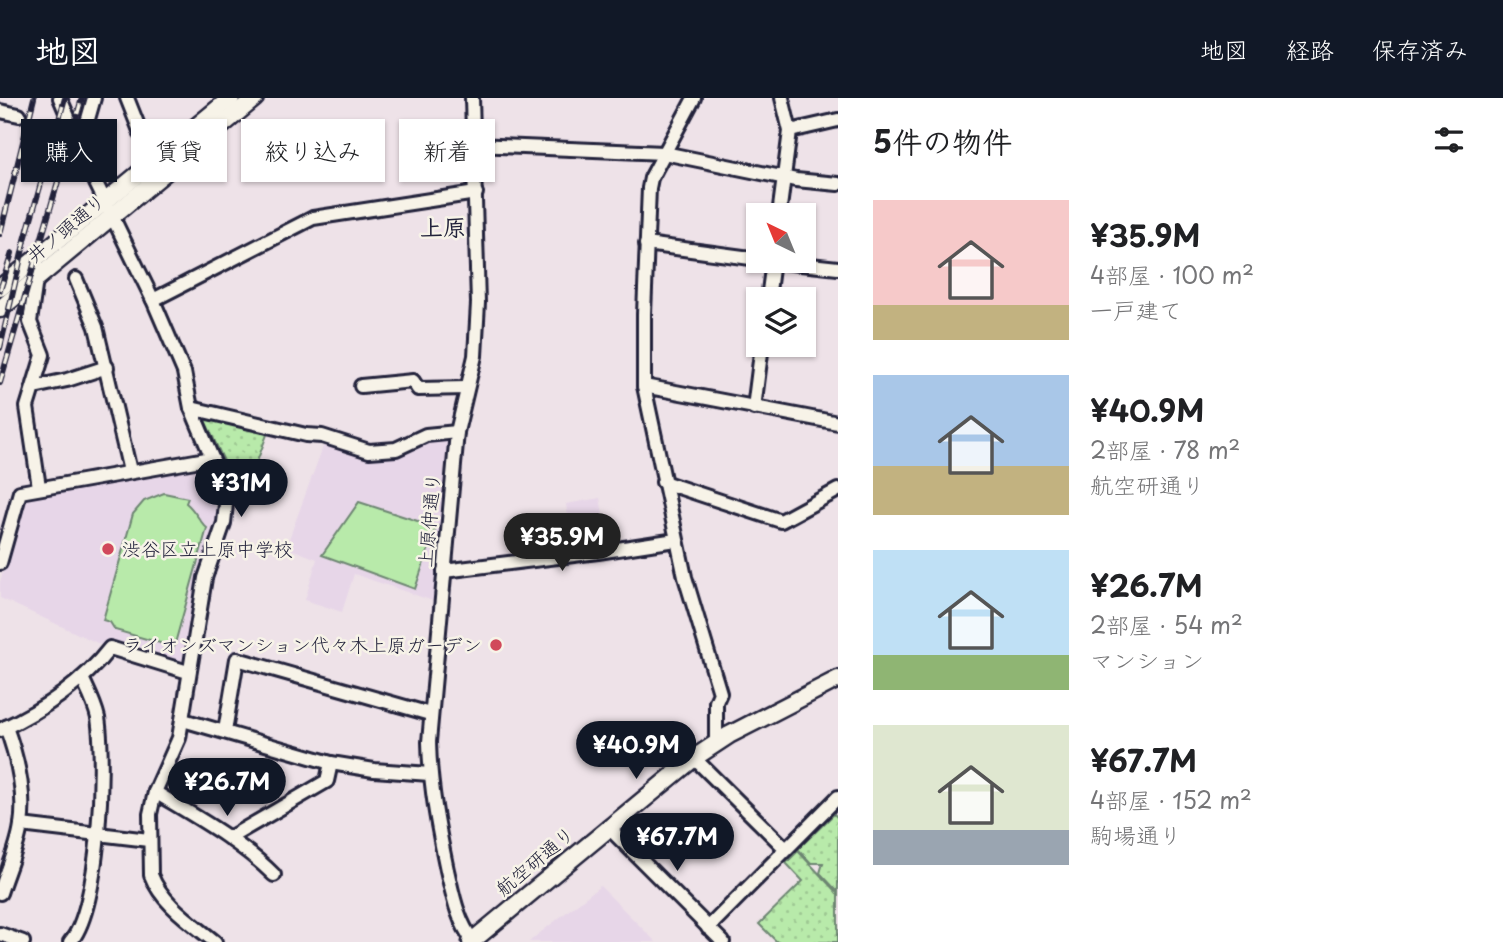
<!DOCTYPE html>
<html lang="ja">
<meta charset="utf-8">
<style>
:root{--surface:#fff;--page:#f6f6f6;--text:#202124;--muted:#757577;--accent:#111827}
body{margin:0;font-family:"Playpen Sans","Klee One",sans-serif;background:var(--page);color:var(--text);height:100vh;display:flex;flex-direction:column;font-size:26px;white-space:nowrap}
*{box-sizing:border-box;margin:0}
p{font-size:23px;color:var(--muted)}
.icon{flex:none;width:38px;height:38px;fill:none;stroke:currentColor;stroke-width:2;stroke-linecap:round;stroke-linejoin:round}
.map{position:relative;flex:1;overflow:hidden}
.panel{display:flex;flex-direction:column;background:var(--surface);width:665px}
.panel>*{flex:none}
.top-card{position:absolute;left:21px;top:21px;width:665px;height:63px;display:flex;gap:14px}
.needle{width:46px;rotate:317deg}
.buttons{position:absolute;left:746px;top:105px;display:grid;gap:14px}
.buttons a{display:grid;place-items:center;width:70px;height:70px;border-radius:0px;background:var(--surface);box-shadow:0 2px 5px #0004;font-size:35px}
.price{position:absolute;translate:-50% -60px;padding:0 16px;border-radius:24px;background:var(--accent);color:#fff;font-size:23px;line-height:46px;filter:drop-shadow(0 2px 4px #0008)}
.price::after{content:'';position:absolute;left:50%;top:42px;width:21px;height:16px;margin-left:-10px;background:inherit;clip-path:polygon(0 0,100% 0,50% 100%)}
.price.active{background:#222;color:#fff}
ul{padding:0;list-style:none}
li{display:flex;align-items:center;gap:21px;height:175px;padding:0 35px}
li span{display:grid;place-items:center;flex:none;width:196px;height:140px;border-radius:0px;color:#555}
li>.icon{margin-inline-start:auto}
span .icon{width:84px;height:84px;fill:#fffc;stroke-width:1}
li b{font-size:30px}
h2{display:flex;justify-content:space-between;align-items:center;height:84px;padding:0 35px;font-size:30px}
.pill{padding:0 24px;border-radius:0px;background:var(--surface);box-shadow:0 2px 5px #0004;font-size:24px;line-height:63px}
.pill.active{background:var(--accent);color:#fff}
header{display:flex;align-items:center;gap:42px;box-sizing:border-box;height:98px;padding:0 35px;background:var(--accent);color:#fff}
header strong{font-size:33px}
nav{display:flex;gap:38px;margin-inline-start:auto;font-size:24px}
main{display:flex;flex:1;min-height:0}
.map>svg:first-child{display:block}
</style>
<header>
<strong>地図</strong>
<nav><a>地図</a><a>経路</a><a>保存済み</a></nav>
</header>
<main>
<div class="map">
<svg width="838" height="844" viewBox="0 0 838 844">
<defs>
<pattern id="green-dots" width="8" height="8" patternUnits="userSpaceOnUse" patternTransform="scale(1.75)"><rect width="8" height="8" fill="#b8eaaa"/><path d="M2 2h.1M6 6h.1" fill="none" stroke="#9ec893" stroke-width="1.8" stroke-linecap="round"/></pattern>
</defs>
<rect width="100%" height="100%" fill="#eee2e8"/>
<filter id="ink" filterUnits="userSpaceOnUse"><feTurbulence type="fractalNoise" baseFrequency=".0143" numOctaves="2"/><feDisplacementMap in="SourceGraphic" scale="14" xChannelSelector="R" yChannelSelector="G"/><feConvolveMatrix kernelMatrix="1 2 1 2 8 2 1 2 1" color-interpolation-filters="sRGB"/></filter>
<g filter="url(#ink)">
<g fill="#e7d6e8">
<polygon points="449,340 433,503 354,476 342,514 305,502 317,461 286,449 324,346 373,357 421,343"/>
<polygon points="204,369 213,389 217,423 197,480 193,515 181,567 106,544 104,548 0,500 0,484 24,402 29,397"/>
<polygon points="600,400 609,449 527,458 523,430 534,428 534,423 568,419 566,406"/>
<polygon points="600,788 656,844 529,844 536,838"/>
</g>
<g fill="url(#green-dots)" stroke="#6d8672" stroke-width="2">
<polygon points="202,316 269,331 241,407 231,402 224,363"/>
<polygon points="834,716 838,720 838,794 820,775 823,765 811,765 798,751"/>
<polygon points="798,753 838,796 838,844 777,844 759,826 803,783 786,765"/>
</g>
<g fill="#b8eaaa" stroke="#6d8672" stroke-width="2">
<path d="M164,395L188,400L186,405C195,412 201,426 207,430L174,549L115,532L110,524L103,522L133,416L144,403Z"/>
<polygon points="359,404 436,429 415,491 322,457"/>
</g>
<g fill="none" stroke-linecap="round" stroke-linejoin="round">
<defs>
<g id="street">
<path d="M60,0L96,85L153,202L184,274L191,310L218,374L226,406L224,425L205,480L179,640L155,694L150,716L151,777C162,806 192,825 215,844"/>
<polyline points="127,0 148,53 153,57 160,57"/>
<path d="M472,0L478,205L475,258L457,334L429,644C430,688 438,729 447,772C453,797 457,822 473,843"/>
<polyline points="694,0 651,80 649,90 644,216 644,288 685,479 720,595 716,604 716,645"/>
<polyline points="0,13 19,17"/>
<polyline points="790,33 838,22"/>
<polyline points="474,47 664,55 796,82 838,86"/>
<polyline points="80,49 94,0"/>
<polyline points="779,117 790,33 782,0"/>
<polyline points="646,146 758,161"/>
<polyline points="773,163 838,170"/>
<polyline points="76,181 96,229 130,373"/>
<polyline points="36,182 30,224 43,257 27,309 39,389"/>
<polyline points="768,201 773,163"/>
<polyline points="153,202 313,120 476,95"/>
<polyline points="361,288 413,283 418,291 467,290"/>
<polyline points="644,288 838,325"/>
<polyline points="34,289 67,282 107,269"/>
<polyline points="191,310 306,337 322,338 369,353 396,351 426,337 457,334"/>
<polyline points="754,310 762,247"/>
<polyline points="663,384 781,423 838,392"/>
<polyline points="0,465 20,394 212,360"/>
<polyline points="444,473 598,454 676,442"/>
<polyline points="183,622 331,665 374,672 430,676"/>
<path d="M0,632C41,613 82,586 110,550L188,574"/>
<polyline points="225,633 237,561 430,616"/>
<polyline points="694,660 786,751"/>
<path d="M155,694C196,719 240,743 274,777"/>
<polyline points="21,727 149,742"/>
<polyline points="608,729 723,844"/>
<polyline points="229,740 327,683 331,665"/>
<path d="M0,795C7,773 18,749 21,727C26,694 17,659 6,629"/>
<polyline points="708,830 838,699"/>
<polyline points="0,836 23,844"/>
<path d="M70,844C100,812 105,664 98,620C95,606 88,593 82,580"/>
</g>
<g id="secondary">
<polyline points="0,190 231,0"/>
<polyline points="0,211 255,0"/>
<polyline points="471,844 694,660 729,637 838,581"/>
</g>
</defs>
<use href="#street" stroke="#22223b" stroke-width="18"/>
<use href="#secondary" stroke="#22223b" stroke-width="21"/>
<use href="#street" stroke="#f7f3e8" stroke-width="12"/>
<use href="#secondary" stroke="#f7f3e8" stroke-width="16"/>
<defs>
<g id="rail">
<polyline points="0,136 34,0"/>
<polyline points="0,192 12,155"/>
<polyline points="0,250 25,142 65,0"/>
<polyline points="0,285 82,0"/>
</g>
</defs>
<use href="#rail" stroke="#22223b" stroke-width="6"/>
<use href="#rail" stroke="#f7f3e8" stroke-width="3.5" stroke-dasharray="10" stroke-linecap="butt"/>
</g>
</g>
<g fill="#d1495b" stroke="#f7f3e8" stroke-width="2.5">
<circle cx="108" cy="451" r="7"/>
<circle cx="496" cy="547" r="7"/>
</g>
<g text-anchor="middle" stroke-width="5" stroke-linejoin="round" paint-order="stroke">
<g font-size="19" fill="#22223b" stroke="#f7f3e8">
<text transform="translate(66 130) rotate(-40)" y="7">井ノ頭通り</text>
<text transform="translate(429 422) rotate(-85)" y="7">上原仲通り</text>
<text transform="translate(535 763) rotate(-40)" y="7">航空研通り</text>
</g>
<g font-size="19" fill="#22223b" stroke="#f7f3e8" text-anchor="start">
<text x="122" y="458">渋谷区立上原中学校</text>
<text x="482" y="554" text-anchor="end">ライオンズマンション代々木上原ガーデン</text>
</g>
<g font-size="23" font-weight="bold" fill="#22223b" stroke="#f7f3e8">
<text x="443" y="138">上原</text>
</g>
</g>
</svg>
<div class="buttons">
<a><svg class="needle" viewBox="-14 -14 28 28"><path d="M0-13l5 13h-10z" fill="#e53935"/><path d="M0 13l5-13h-10z" fill="#757577"/></svg></a>
<a><svg class="icon" aria-label="layers" viewBox="0 0 24 24"><path d="M12 4l9 5-9 5-9-5zM3 14l9 5 9-5"/></svg></a>
</div>
<b class="price" style="left:241px;top:421px">¥31M</b>
<b class="price active" style="left:562px;top:475px">¥35.9M</b>
<b class="price" style="left:636px;top:683px">¥40.9M</b>
<b class="price" style="left:227px;top:720px">¥26.7M</b>
<b class="price" style="left:677px;top:775px">¥67.7M</b>
<div class="top-card">
<a class="pill active">購入</a>
<a class="pill">賃貸</a>
<a class="pill">絞り込み</a>
<a class="pill">新着</a>
</div>
</div>
<section class="panel">
<h2>5件の物件<svg class="icon" aria-label="filters" viewBox="0 0 24 24"><path d="M4 7h16M4 17h16"/><circle cx="9" cy="7" r="2"/><circle cx="15" cy="17" r="2"/></svg></h2>
<ul>
<li><span style="background:linear-gradient(#f6c9c9 75%,#c2b280 0)"><svg class="icon" aria-label="home" viewBox="0 0 24 24"><path d="M3 11l9-7 9 7M6 9v11h12V9"/></svg></span><div><b>¥35.9M</b><p>4部屋 · 100 m²</p><p>一戸建て</p></div></li>
<li><span style="background:linear-gradient(#a9c7e8 65%,#c2b280 0)"><svg class="icon" aria-label="home" viewBox="0 0 24 24"><path d="M3 11l9-7 9 7M6 9v11h12V9"/></svg></span><div><b>¥40.9M</b><p>2部屋 · 78 m²</p><p>航空研通り</p></div></li>
<li><span style="background:linear-gradient(#bfe0f5 75%,#8fb573 0)"><svg class="icon" aria-label="home" viewBox="0 0 24 24"><path d="M3 11l9-7 9 7M6 9v11h12V9"/></svg></span><div><b>¥26.7M</b><p>2部屋 · 54 m²</p><p>マンション</p></div></li>
<li><span style="background:linear-gradient(#dfe7d0 75%,#9aa5b1 0)"><svg class="icon" aria-label="home" viewBox="0 0 24 24"><path d="M3 11l9-7 9 7M6 9v11h12V9"/></svg></span><div><b>¥67.7M</b><p>4部屋 · 152 m²</p><p>駒場通り</p></div></li>
</ul>
</section>
</main>
